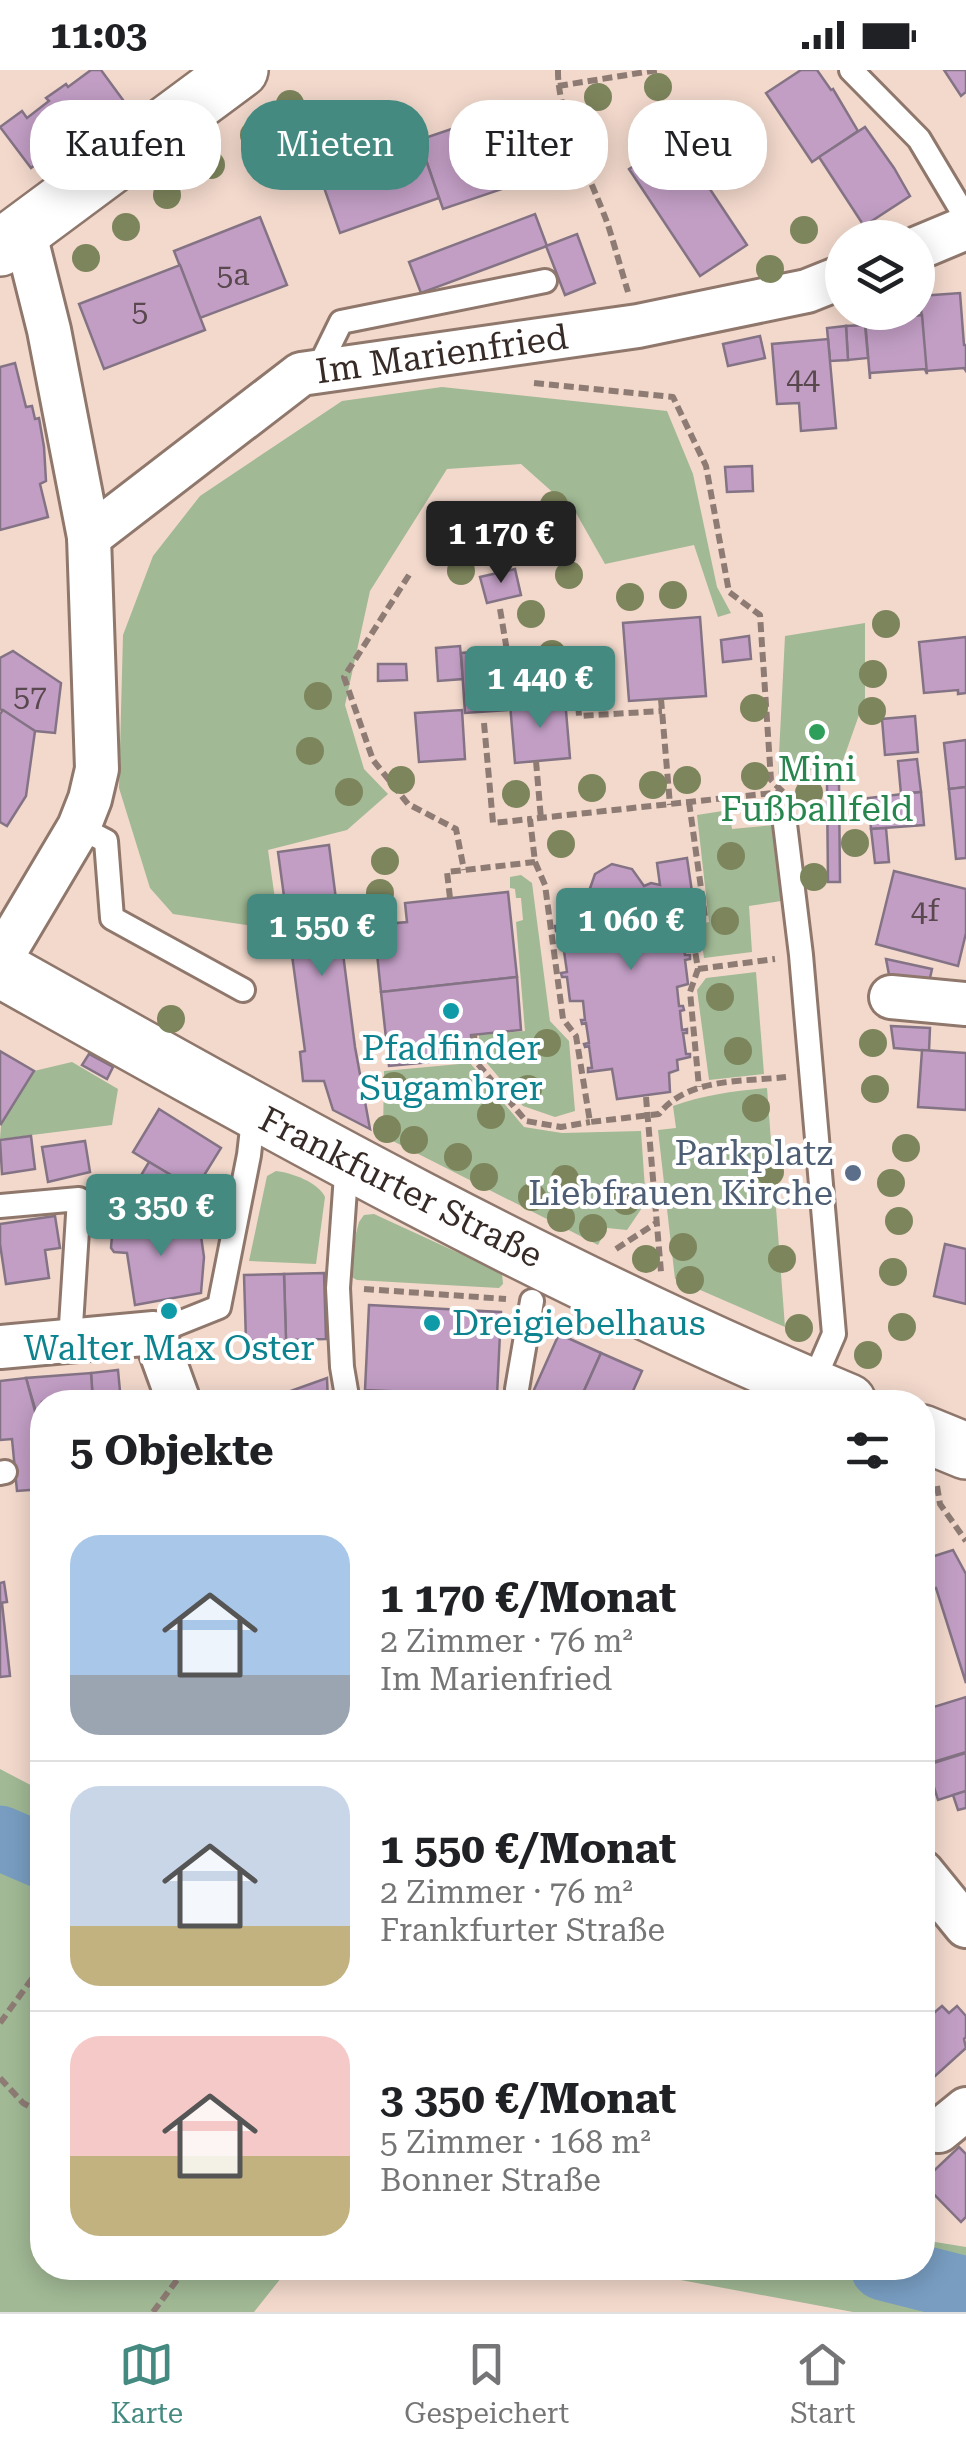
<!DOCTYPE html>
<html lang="de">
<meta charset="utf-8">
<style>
:root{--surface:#fff;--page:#f2f2f2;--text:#202124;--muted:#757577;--line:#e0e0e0;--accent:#448a80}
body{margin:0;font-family:"Roboto Serif",serif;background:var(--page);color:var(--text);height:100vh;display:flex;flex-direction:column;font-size:38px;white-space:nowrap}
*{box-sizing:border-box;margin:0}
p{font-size:32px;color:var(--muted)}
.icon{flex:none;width:55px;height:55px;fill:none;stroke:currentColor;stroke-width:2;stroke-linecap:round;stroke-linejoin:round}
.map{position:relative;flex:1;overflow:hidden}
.sheet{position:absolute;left:30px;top:1320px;width:905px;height:890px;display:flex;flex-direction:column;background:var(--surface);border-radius:40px;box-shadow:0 5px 25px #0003}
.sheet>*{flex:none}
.top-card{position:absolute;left:30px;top:30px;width:908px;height:90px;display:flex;gap:20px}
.buttons{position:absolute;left:825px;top:150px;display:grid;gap:20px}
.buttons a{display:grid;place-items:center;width:110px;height:110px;border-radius:50%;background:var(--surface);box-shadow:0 5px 25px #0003;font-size:50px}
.price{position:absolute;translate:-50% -85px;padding:0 22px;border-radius:10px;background:var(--accent);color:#fff;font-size:32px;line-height:65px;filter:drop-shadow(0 2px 5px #0008)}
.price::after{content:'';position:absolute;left:50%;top:60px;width:30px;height:22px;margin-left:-15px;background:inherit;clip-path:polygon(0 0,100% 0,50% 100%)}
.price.selected{background:#222;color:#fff}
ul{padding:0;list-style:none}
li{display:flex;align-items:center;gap:30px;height:250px;padding:0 40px}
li+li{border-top:2px solid var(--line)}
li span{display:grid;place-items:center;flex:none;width:280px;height:200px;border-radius:30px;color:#555}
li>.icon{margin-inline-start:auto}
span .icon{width:120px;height:120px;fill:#fffc;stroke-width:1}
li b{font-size:42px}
h2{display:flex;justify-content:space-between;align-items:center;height:120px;padding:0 40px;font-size:42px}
.chip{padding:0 35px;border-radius:40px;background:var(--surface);box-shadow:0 5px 25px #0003;font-size:35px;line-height:90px}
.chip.selected{background:var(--accent);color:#fff}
.status{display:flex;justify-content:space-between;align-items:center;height:70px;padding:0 50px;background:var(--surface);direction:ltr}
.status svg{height:28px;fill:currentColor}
.dock{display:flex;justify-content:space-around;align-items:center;height:140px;border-top:2px solid var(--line);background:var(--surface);font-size:28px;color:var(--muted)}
.dock a{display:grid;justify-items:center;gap:5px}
.dock .selected{color:var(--accent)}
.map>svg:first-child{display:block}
</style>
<div class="status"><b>11:03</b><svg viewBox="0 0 49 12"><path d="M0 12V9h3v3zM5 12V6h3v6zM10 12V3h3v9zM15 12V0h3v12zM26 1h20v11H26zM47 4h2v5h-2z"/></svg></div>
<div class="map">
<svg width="966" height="2242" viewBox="0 0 966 2242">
<rect width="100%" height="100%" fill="#f3d9cc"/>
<g fill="#a1b995">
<polygon points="442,317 667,341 693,404 717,517 731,543 718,547 694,475 605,494 576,443 521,394 447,399 370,521 345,635 364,699 388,724 347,760 268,780 275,829 254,833 253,856 173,844 150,818 119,718 123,565 153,486 200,426 342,331"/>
<polygon points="865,553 865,628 841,696 778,704 785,566"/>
<polygon points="729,740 732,759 774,755 781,831 749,836 752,882 704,888 699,854 709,852 697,745"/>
<polygon points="521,805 532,813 550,951 569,971 575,1041 555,1047 523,1036 480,985 479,965 525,961 516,852 523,850 521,828 516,828 515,819 510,818 510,807"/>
<polygon points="756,902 764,1004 709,1010 697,920 706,908"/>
<polygon points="72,992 118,1019 112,1055 0,1069 1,1054 34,1001"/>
<polygon points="470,993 524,1057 562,1063 641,1061 645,1119 643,1119 644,1135 627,1160 607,1158 598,1175 383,1066 384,1001"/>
<path d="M767,1018L785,1257L675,1209L658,1060L676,1058L673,1036C704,1025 734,1021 767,1018Z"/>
<path d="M276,1101C292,1103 318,1112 325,1127L316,1194L249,1191L267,1106Z"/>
<polygon points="374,1144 502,1203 503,1214 499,1218 357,1210 348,1205 347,1199 359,1152 364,1145"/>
<polygon points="0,1699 42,1721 42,2198 289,2198 254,2242 0,2242"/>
<polygon points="923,2170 966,2177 966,2242 853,2242 616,2198 922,2198"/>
</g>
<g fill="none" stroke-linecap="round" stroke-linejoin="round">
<g stroke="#789dc1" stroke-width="65">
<polyline points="0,1768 42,1786"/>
<polyline points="883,2198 966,2219"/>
</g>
</g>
<g fill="#c29ec5" stroke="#847385" stroke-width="2.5">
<polygon points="91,0 101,0 123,30 31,98 0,57 22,41 27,48 49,31 46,28 66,14 68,17"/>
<polygon points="801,0 817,0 831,20 833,19 858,61 812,92 766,23"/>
<polygon points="944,0 966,0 966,22 961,26"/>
<polygon points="519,36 543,105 443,139 419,70"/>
<polygon points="865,57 894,98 910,126 864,156 819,87"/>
<polygon points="415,58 439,128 340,163 315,92"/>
<polygon points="676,68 747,175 700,206 629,99"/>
<polygon points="535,144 547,176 421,223 409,192"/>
<polygon points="260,147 287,215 200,248 174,181"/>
<polygon points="577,164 595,213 565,225 546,176"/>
<polygon points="180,195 205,260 104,299 79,234"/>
<polygon points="960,223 964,275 966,275 966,301 964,298 926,301 920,226"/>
<polygon points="922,245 927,304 925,299 870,303 870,309 865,250"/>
<polygon points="865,255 868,288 848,290 846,256"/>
<polygon points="846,256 848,290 830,291 827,258"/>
<polygon points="760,266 765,288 728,296 723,274"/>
<polygon points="828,269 836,358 801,361 799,333 777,334 772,274"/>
<polygon points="15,293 26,337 32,336 35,349 39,348 44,377 46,411 40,414 48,447 0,460 0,297"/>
<polygon points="752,396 753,421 727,422 725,397"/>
<polygon points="515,499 521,525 487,533 480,507"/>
<polygon points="700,547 706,626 629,631 623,553"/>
<polygon points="749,566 751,589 723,592 721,570"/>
<polygon points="966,567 966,623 958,624 958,620 924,623 919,572"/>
<polygon points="460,576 463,609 438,611 436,578"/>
<polygon points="503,580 507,640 465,643 461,583"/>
<polygon points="13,581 61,613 55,663 35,661 0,639 0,588"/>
<polygon points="378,594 406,594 407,610 378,611"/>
<polygon points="565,629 570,688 515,693 510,634"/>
<polygon points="3,640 35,661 26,726 7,756 0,752 0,644"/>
<polygon points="462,640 465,689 419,692 415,643"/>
<polygon points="915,646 918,682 885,685 882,649"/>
<polygon points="966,670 966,717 949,719 944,673"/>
<polygon points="917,689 921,722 901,724 898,691"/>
<polygon points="827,714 839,714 840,812 828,812"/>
<polygon points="966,717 966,788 956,789 949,719"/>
<polygon points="921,722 924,755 871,759 868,728"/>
<polygon points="886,758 889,792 875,793 871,759"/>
<polygon points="329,775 355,977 370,1059 333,1040 324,1011 303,1011 300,982 305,981 278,782"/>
<polygon points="687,788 695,842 679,844 685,885 690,885 690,889 685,890 688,914 677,917 679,936 683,936 684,940 680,941 682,960 687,959 687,963 683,963 686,984 690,984 690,987 677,990 678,1000 669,1003 670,1022 617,1029 612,999 588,1002 588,998 592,998 589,976 585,977 584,974 589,973 586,953 582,954 581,950 585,950 583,931 570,931 567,907 562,907 561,903 567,902 561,860 556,861 555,856 561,856 562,848 566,848 567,853 572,852 570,837 566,837 565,833 570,833 577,825 588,824 595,804 612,794 632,799 644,816 651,813 660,815 657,793"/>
<polygon points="894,801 966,819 966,863 958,896 876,874"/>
<polygon points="508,822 517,907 381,922 374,855 407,852 405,833"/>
<polygon points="886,889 932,899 928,917 891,915"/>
<polygon points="517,907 521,960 471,965 473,988 389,996 381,922"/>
<polygon points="891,956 930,958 929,981 894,978"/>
<polygon points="922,980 966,983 966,1040 918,1037"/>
<polygon points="0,981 34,1001 1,1054 0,1053"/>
<polygon points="89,984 113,997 107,1009 82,995"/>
<polygon points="159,1039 221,1078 195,1120 133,1082"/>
<polygon points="31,1066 35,1099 2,1104 0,1070"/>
<polygon points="85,1071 90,1102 48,1112 42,1077"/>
<polygon points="149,1092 181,1111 172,1125 156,1115 152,1121 137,1112"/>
<polygon points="55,1146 60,1178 45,1180 49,1208 6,1214 0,1174 0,1154"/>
<polygon points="155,1149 156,1159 199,1152 204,1187 201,1223 135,1235 127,1183 114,1182 111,1178 113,1153"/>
<polygon points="945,1174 966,1179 966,1234 934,1226"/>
<polygon points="324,1203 326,1269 286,1270 284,1204"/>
<polygon points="284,1204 286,1270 246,1271 244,1205"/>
<polygon points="369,1235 501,1242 497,1326 365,1320"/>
<polygon points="559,1264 601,1283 579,1332 557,1332 533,1322"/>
<polygon points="601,1283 642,1301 628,1332 579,1332"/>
<polygon points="118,1300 121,1332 93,1332 91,1303"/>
<polygon points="91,1303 93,1332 42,1332 42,1362 26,1308"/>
<polygon points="26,1308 42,1367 42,1419 17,1421 12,1369 0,1370 0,1311"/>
<polygon points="327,1308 328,1332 289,1332 285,1323"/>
<polygon points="285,1323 289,1332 257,1332"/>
<polygon points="953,1480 966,1504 966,1613 936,1518 922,1522 922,1490"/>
<polygon points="4,1512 7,1532 0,1533 0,1513"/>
<polygon points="0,1533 2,1533 10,1606 0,1607"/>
<polygon points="966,1627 966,1682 927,1694 922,1680 922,1656 931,1654 927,1639"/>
<polygon points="966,1683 966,1721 938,1730 927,1695"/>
<polygon points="966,1721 966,1738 958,1740 953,1725"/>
<polygon points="942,1936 949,1943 957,1936 966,1946 966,1967 964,1969 966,1978 934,2007 929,2001 924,2005 922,2003 922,1953"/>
<polygon points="959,2077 966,2084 966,2147 961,2152 922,2112"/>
</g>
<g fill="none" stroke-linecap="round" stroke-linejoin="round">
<defs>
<g id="service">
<polyline points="851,0 919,69 966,148"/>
<polyline points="317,301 341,252 545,211"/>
<polyline points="785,754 801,885 834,1264 811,1317"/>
<polyline points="79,757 106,771 112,848 243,920"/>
<polyline points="347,1091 338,1218 342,1297 348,1332"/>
<polyline points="0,1136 79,1129 70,1271"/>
<polyline points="154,1263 219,1237 249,1085 254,1041"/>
<polyline points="517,1319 532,1231"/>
<polyline points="0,1403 5,1402"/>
</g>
<g id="minor">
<polyline points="24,160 49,260 89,467"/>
<polyline points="918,178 966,158"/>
<polyline points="0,890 79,757 90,729 97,699 89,467 301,304 638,256 807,221 842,207"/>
<polyline points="891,927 966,934"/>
<polyline points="0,1277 154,1263 179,1332"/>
<polyline points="922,1802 966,1856"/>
<polyline points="922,2060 939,2061 966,2039"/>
</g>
<g id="secondary">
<polyline points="0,178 240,0"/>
<path d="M0,899C276,1054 556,1211 848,1332"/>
<polyline points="922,1363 966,1381"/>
</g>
</defs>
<use href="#service" stroke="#8f776c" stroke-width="28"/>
<use href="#minor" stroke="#8f776c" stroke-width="48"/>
<use href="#secondary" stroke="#8f776c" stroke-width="60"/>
<g stroke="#8e7c74" stroke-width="6" stroke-dasharray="10 5" stroke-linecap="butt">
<path d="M558,0C557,46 592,110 608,155C615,177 621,199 628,222"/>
<polyline points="558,16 658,0"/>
<polyline points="534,313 673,327 706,396 729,522 760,545 771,710 783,722 784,729"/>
<polyline points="409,505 344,607 373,690 408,734 456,759 464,800"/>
<polyline points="500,539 514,623 577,619 579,646 662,641"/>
<polyline points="661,629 670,735"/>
<polyline points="484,653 493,753 530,749"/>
<polyline points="536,691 541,749"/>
<polyline points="689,732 705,847 690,850 698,899 690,922 699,1017"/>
<path d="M535,792L545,815L563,949L576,966L590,1052L659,1044C688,1007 744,1012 786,1007"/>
<polyline points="450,828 447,802 535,792 530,749 782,722"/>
<polyline points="698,899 775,889"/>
<polyline points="474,965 477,993 526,1051 561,1057 590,1052"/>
<polyline points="646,1027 661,1202"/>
<polyline points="616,1179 656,1153"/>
<polyline points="364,1219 506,1229"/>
<polyline points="937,1416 940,1434 966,1471"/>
<polyline points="0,1953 34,1906 42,1903"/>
<polyline points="0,2008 23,2033 42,2043"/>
<polyline points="153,2242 186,2198"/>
</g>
<use href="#service" stroke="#fff" stroke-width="22"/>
<use href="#minor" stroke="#fff" stroke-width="42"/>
<use href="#secondary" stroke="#fff" stroke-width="55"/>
</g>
<g fill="#7d855c">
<circle cx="658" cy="17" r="14"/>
<circle cx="598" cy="27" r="14"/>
<circle cx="290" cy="34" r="14"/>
<circle cx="254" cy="65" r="14"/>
<circle cx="738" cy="67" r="14"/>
<circle cx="211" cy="95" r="14"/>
<circle cx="167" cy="125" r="14"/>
<circle cx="126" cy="157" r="14"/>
<circle cx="804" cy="160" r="14"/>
<circle cx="86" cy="188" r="14"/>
<circle cx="770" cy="199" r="14"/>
<circle cx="554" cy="435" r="14"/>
<circle cx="461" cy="501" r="14"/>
<circle cx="569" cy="505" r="14"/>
<circle cx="673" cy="525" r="14"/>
<circle cx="630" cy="527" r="14"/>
<circle cx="531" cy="544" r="14"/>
<circle cx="886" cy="554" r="14"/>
<circle cx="552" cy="584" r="14"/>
<circle cx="873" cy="604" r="14"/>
<circle cx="318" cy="626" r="14"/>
<circle cx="754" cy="638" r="14"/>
<circle cx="872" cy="641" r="14"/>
<circle cx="310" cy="681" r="14"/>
<circle cx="755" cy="706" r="14"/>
<circle cx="401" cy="710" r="14"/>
<circle cx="687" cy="710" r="14"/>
<circle cx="653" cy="715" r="14"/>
<circle cx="592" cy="718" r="14"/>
<circle cx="349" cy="722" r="14"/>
<circle cx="809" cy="723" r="14"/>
<circle cx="516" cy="724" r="14"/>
<circle cx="855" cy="773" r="14"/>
<circle cx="561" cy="774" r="14"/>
<circle cx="731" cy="786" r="14"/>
<circle cx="385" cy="791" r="14"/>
<circle cx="814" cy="807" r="14"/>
<circle cx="380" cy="823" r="14"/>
<circle cx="725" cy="851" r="14"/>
<circle cx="720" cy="927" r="14"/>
<circle cx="171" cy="949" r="14"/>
<circle cx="547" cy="973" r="14"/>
<circle cx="873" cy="973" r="14"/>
<circle cx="738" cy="981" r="14"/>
<circle cx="394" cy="1016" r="14"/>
<circle cx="528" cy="1019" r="14"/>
<circle cx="875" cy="1019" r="14"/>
<circle cx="756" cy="1038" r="14"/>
<circle cx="491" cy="1045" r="14"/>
<circle cx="387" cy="1059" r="14"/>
<circle cx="414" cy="1070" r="14"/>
<circle cx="906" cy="1078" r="14"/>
<circle cx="458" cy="1087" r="14"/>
<circle cx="770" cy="1102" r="14"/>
<circle cx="484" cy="1107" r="14"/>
<circle cx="565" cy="1109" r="14"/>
<circle cx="891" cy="1113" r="14"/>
<circle cx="532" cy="1127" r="14"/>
<circle cx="626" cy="1131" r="14"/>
<circle cx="561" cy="1148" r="14"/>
<circle cx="899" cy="1151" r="14"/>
<circle cx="593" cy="1158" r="14"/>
<circle cx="683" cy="1177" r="14"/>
<circle cx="646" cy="1189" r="14"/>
<circle cx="782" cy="1189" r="14"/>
<circle cx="893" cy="1202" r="14"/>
<circle cx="690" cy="1210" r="14"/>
<circle cx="902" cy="1257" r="14"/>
<circle cx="799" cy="1258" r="14"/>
<circle cx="868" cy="1285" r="14"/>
</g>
<circle fill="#2e9e5b" stroke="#fff" stroke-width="4" cx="817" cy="662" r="10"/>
<g fill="#0f9aa8" stroke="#fff" stroke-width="4">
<circle cx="451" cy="941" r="10"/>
<circle cx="169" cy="1241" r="10"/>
<circle cx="432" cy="1253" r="10"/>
</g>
<circle fill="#5c6f8a" stroke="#fff" stroke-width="4" cx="853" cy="1103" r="10"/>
<g text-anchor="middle" stroke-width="8" stroke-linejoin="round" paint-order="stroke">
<g font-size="30" fill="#59484e">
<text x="233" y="215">5a</text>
<text x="140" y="251">5</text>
<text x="803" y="319">44</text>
<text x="30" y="636">57</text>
<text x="925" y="851">4f</text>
</g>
<g font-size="35" fill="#362b27" stroke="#fff">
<text transform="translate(442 284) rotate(-8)" y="12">Im Marienfried</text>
<text transform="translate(401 1117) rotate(27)" y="12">Frankfurter Straße</text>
</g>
<g font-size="35" fill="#27864d" stroke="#fff">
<text x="817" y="711">Mini<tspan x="817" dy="40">Fußballfeld</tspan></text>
</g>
<g font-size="35" fill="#0d838f" stroke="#fff">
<text x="451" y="990">Pfadfinder<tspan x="451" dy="40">Sugambrer</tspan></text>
<text x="452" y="1265" text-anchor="start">Dreigiebelhaus</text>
<text x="169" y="1290">Walter Max Oster</text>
</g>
<g font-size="35" fill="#4e5e75" stroke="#fff" text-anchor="end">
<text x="833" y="1095">Parkplatz<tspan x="833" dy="40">Liebfrauen Kirche</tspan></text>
</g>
</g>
</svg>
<div class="buttons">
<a><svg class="icon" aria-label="layers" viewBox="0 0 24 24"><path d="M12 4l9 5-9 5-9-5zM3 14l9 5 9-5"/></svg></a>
</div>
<b class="price selected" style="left:501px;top:516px">1 170 €</b>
<b class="price" style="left:540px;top:661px">1 440 €</b>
<b class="price" style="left:631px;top:903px">1 060 €</b>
<b class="price" style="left:322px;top:909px">1 550 €</b>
<b class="price" style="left:161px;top:1189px">3 350 €</b>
<div class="top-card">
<a class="chip">Kaufen</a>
<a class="chip selected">Mieten</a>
<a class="chip">Filter</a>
<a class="chip">Neu</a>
</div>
<section class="sheet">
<h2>5 Objekte<svg class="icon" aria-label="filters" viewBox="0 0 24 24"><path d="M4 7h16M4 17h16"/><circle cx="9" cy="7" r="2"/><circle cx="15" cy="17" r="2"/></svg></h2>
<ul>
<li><span style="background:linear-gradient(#a9c7e8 70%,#9aa5b1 0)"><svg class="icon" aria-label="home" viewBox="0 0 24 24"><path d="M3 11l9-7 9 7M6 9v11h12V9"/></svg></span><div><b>1 170 €/Monat</b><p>2 Zimmer · 76 m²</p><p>Im Marienfried</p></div></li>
<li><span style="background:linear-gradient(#c9d6e8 70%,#c2b280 0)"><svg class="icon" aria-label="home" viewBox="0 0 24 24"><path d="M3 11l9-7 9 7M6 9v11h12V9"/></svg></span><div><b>1 550 €/Monat</b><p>2 Zimmer · 76 m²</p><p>Frankfurter Straße</p></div></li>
<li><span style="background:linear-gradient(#f6c9c9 60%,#c2b280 0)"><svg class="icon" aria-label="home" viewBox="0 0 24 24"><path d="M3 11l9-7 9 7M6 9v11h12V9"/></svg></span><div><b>3 350 €/Monat</b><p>5 Zimmer · 168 m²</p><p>Bonner Straße</p></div></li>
</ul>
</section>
</div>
<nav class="dock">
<a class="selected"><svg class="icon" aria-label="map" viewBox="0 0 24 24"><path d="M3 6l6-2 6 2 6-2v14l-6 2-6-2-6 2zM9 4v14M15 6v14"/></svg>Karte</a>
<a><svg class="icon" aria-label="saved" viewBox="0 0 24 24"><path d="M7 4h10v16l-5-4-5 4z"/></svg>Gespeichert</a>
<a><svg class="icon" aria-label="home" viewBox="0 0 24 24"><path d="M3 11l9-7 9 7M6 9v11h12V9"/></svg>Start</a>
</nav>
